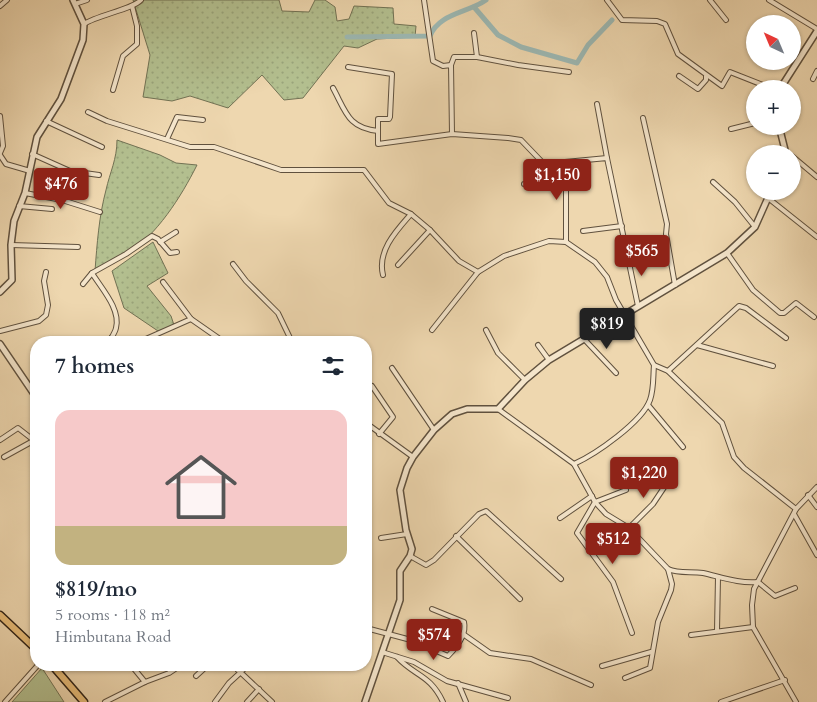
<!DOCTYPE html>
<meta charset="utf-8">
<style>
:root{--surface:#fff;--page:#f6f6f7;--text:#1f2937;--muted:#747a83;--accent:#8f2418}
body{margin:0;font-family:Cardo,serif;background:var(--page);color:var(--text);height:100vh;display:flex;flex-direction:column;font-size:19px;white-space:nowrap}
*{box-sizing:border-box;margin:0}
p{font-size:16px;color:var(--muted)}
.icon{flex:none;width:28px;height:28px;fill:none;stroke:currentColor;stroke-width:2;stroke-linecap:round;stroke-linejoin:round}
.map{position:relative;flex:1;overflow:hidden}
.panel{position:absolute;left:30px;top:336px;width:342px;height:335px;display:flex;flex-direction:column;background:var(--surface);border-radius:20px;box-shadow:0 1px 4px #0004}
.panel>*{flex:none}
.needle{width:32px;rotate:316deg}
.fabs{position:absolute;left:746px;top:15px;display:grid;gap:10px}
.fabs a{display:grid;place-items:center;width:55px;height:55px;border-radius:50%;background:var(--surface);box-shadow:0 1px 4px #0004;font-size:25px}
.price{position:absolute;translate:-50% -42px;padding:0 11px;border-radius:5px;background:var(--accent);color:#fff;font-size:16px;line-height:32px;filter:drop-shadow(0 1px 2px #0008)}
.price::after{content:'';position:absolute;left:50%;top:30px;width:15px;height:11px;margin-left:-8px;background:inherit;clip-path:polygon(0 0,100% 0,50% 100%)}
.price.current{background:#222;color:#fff}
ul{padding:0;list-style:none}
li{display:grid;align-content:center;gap:10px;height:265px;padding:0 25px}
li span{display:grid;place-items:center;height:155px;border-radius:15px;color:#555}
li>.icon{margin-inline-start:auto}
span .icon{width:90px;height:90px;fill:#fffc;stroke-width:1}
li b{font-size:21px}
h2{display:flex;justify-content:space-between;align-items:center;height:60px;padding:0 25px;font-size:21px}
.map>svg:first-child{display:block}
</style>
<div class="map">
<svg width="817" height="702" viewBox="0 0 817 702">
<defs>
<pattern id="grass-dots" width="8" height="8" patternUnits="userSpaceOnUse" patternTransform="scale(1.25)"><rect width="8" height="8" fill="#b3bf8f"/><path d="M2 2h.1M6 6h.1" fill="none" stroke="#9aa47b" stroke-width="1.8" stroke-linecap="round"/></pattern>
</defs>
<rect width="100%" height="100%" fill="#eed7af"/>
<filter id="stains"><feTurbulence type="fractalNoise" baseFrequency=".004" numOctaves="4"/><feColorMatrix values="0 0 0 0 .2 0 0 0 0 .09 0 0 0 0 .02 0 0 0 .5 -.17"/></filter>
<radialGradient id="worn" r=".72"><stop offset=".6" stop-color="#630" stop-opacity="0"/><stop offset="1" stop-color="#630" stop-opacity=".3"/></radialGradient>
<g fill="url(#grass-dots)" stroke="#727254">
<polygon points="133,0 279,0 282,11 309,12 315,0 325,0 335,7 337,21 349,19 354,6 393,8 394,24 416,26 415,37 377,39 358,48 344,46 303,98 284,100 262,75 228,108 190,96 172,101 143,97 150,55"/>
<path d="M117,140L160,155L176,163L197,165C181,197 157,235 126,255C117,262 105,266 95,271C97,244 99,216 106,190C110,172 117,159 117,140Z"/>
<polygon points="153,242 168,273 147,286 171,316 174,325 158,331 124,308 112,271"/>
</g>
<polygon fill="#b3bf8f" stroke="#727254" points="42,668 64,702 12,702"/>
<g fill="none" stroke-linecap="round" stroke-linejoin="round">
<g stroke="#9cb8b3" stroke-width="5">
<polyline points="474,7 498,35 521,47 577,63 588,45 612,20"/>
<path d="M347,37L430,36C439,13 468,13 486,0"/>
</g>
<defs>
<g id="minor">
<polyline points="424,0 433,61 443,66 451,65 452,134"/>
<polyline points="607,0 622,20 657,21 665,24 678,54 722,86 730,72 773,89"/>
<polyline points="710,0 726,20"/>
<polyline points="769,0 817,29"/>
<polyline points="75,4 87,0"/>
<polyline points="0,6 7,0"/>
<path d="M84,24C98,15 133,9 141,0"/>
<polyline points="474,33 477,57"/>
<polyline points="451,65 454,57 477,57 518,65 569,72"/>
<polyline points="348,67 392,74 390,117 389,119 378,119 378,131"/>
<polyline points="679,76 698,89 706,80 706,76"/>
<polyline points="813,79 817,71"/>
<path d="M333,88C346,112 348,128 378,131V144L452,134L508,138L521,140L544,164L607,158L638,306"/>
<polyline points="113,90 123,56 137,44 137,26 132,6"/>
<polyline points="597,104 607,158"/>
<polyline points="88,112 107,121 190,147 214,147 281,170 364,170 389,203 411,214 430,230 459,261 478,272"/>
<polyline points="0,116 3,146 0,153"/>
<polyline points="643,118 667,224 666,234 675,285"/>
<polyline points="46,121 102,147"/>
<polyline points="731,129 755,123"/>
<polyline points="167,139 177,117 203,120"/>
<polyline points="32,154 70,171 99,175"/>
<polyline points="0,155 6,164 30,171"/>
<polyline points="792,156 817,177"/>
<polyline points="713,182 735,202 755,227"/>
<polyline points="524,184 566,184 566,242"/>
<polyline points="25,193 62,200 100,212"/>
<polyline points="768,198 817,237"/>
<polyline points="19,206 52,209"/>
<polyline points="583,231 622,226"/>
<polyline points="160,242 176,232"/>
<polyline points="11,245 78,247"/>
<polyline points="727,253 753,290 780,313 784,313 796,303 814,317"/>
<polyline points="233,264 246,281 278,313 292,342"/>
<polyline points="398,265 430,230"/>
<path d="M92,273C101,288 121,309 116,328C115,333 111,338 109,342"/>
<path d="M383,275C377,251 396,231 411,214"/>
<polyline points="83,284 92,273 126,254 152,236 158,239 170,253 177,252"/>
<polyline points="191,319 224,342"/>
<polyline points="432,330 478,272 504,256 549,241 566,242 595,262 607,277 616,300 654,365 668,371 722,423 734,457 744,468 796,509"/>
<polyline points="486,330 498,353 525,380"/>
<polyline points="0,331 39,321 46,315 48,305 44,281 46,272"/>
<polyline points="111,338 119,342"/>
<polyline points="584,339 616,373"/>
<polyline points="139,342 191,319 163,282"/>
<polyline points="538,345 549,360"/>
<polyline points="697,345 773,366"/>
<polyline points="392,368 434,430"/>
<polyline points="668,371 739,306 746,308 786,338"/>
<polyline points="372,386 393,417 379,434"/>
<polyline points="648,405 683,447"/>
<path d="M498,409L574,464L595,502L606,514L629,528L668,569C679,574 691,571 703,573C721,577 740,584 758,582"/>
<polyline points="366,423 413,457"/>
<polyline points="0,440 18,428 36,442"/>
<polyline points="4,457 33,441"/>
<path d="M574,464C596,454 642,422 650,400C654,389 653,376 654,365"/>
<polyline points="626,490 595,502 577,533 613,582 632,633"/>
<polyline points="808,495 817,507"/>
<polyline points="794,514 817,555"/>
<polyline points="560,518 592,496"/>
<polyline points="629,528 653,504 669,480"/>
<polyline points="456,536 520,599"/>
<polyline points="381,538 407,534"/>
<polyline points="410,556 426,565 434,560 479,514 486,511 561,579"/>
<polyline points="758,582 775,596 795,588"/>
<path d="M366,628L411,640L448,656C457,647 467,635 464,622L432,609"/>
<polyline points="717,631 718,577"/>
<polyline points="463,634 490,653 531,659 591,685"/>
<polyline points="691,635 753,627"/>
<polyline points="382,652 414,662 447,681 508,698"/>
<path d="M397,657C414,676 430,674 443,702"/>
<polyline points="131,665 145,682"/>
<polyline points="233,665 238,670 243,670 246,665"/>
<polyline points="602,666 651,652"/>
<polyline points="238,670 272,702"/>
<polyline points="196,676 208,665"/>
<polyline points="625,678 650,668 658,622 671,590 672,584 668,569"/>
<polyline points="458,683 466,702"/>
<polyline points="5,702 38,665"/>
<polyline points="105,702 145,682 169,673 181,665"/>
<polyline points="215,702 229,683 241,672"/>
<polyline points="247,702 259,689"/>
<polyline points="721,702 785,680"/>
<polyline points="796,702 753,627 752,605 754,589 796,509 817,487"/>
</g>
<g id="tertiary">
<polyline points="780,89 817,31"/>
<polyline points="779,126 785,150 784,154"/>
<polyline points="0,292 12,280 11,245 14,221 25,193 37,137 61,99 83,40 84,24 73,0"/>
<polyline points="0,344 36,397"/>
<polyline points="365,702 400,600 400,571 410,556 412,549 406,530 400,490 407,468 413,457 434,430 452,414 467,409 498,409 525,380 549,360 727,253 755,227 771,191"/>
</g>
<g id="primary">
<polyline points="0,615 36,649"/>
<polyline points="52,665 84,702"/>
</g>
</defs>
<use href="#minor" stroke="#60513e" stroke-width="6"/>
<use href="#tertiary" stroke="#60513e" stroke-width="8"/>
<use href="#primary" stroke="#302418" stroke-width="9"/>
<use href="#minor" stroke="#f4e5cb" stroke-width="4"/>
<use href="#tertiary" stroke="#f4e5cb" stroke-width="5"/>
<use href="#primary" stroke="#e7bc78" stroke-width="6"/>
</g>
<rect width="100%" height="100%" filter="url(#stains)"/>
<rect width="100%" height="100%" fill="url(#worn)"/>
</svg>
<div class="fabs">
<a><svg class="needle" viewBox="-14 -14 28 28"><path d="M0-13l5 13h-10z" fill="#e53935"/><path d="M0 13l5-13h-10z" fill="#747a83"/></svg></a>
<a>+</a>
<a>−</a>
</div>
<b class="price" style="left:557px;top:201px">$1,150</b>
<b class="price" style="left:61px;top:210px">$476</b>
<b class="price" style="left:642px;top:277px">$565</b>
<b class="price current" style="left:607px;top:350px">$819</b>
<b class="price" style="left:644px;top:499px">$1,220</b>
<b class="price" style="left:613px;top:565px">$512</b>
<b class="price" style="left:434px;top:661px">$574</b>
<section class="panel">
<h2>7 homes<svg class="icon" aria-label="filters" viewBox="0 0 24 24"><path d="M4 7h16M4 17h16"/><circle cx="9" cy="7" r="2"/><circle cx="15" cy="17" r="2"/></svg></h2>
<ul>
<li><span style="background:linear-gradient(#f6c9c9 75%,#c2b280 0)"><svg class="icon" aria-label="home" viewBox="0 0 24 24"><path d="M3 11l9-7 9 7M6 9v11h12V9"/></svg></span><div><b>$819/mo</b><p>5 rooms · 118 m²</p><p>Himbutana Road</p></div></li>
</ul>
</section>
</div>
